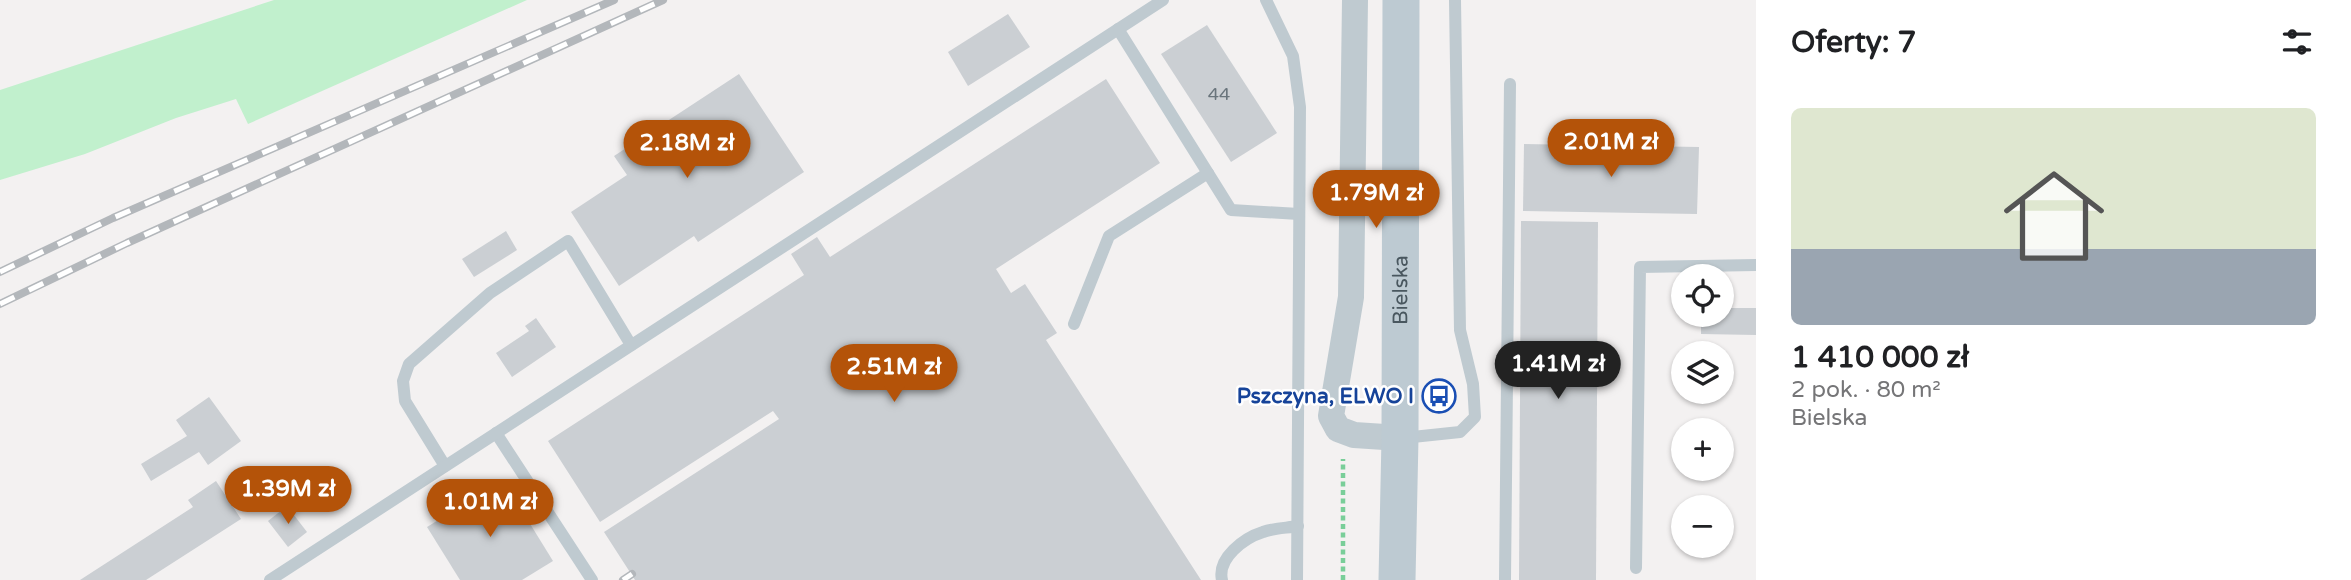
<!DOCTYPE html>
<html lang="pl">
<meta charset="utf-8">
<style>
:root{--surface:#fff;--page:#f2f2f2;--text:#202124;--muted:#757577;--accent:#b45309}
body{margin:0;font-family:"Varela Round",sans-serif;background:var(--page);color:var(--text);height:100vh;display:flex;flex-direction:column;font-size:26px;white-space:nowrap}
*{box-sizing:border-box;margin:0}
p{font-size:23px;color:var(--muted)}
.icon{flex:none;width:38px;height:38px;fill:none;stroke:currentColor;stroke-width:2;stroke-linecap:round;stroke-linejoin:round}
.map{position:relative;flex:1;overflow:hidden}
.side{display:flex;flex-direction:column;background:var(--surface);width:595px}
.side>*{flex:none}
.fabs{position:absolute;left:1671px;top:264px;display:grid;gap:14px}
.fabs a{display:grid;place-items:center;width:63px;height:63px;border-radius:50%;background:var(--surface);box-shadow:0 2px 5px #0004;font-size:35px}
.price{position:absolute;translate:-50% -60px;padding:0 16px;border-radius:24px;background:var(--accent);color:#fff;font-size:23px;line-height:46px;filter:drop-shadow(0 2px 4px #0008)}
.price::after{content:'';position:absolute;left:50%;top:42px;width:21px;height:16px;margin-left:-10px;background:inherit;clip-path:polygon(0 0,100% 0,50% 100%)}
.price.selected{background:#222;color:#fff}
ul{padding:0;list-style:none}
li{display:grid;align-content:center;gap:14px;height:371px;padding:0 35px}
li span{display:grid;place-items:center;height:217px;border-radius:10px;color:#555}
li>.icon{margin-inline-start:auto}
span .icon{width:126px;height:126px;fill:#fffc;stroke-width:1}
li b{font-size:30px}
h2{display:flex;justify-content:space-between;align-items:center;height:84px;padding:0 35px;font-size:30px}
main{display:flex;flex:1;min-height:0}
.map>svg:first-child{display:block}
</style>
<main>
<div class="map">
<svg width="1756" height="580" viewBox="0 0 1756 580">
<rect width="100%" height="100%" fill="#f3f1f1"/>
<polygon fill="#c1f0cd" points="274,0 527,0 248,124 236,99 176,118 85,154 0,180 0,90"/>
<g fill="#cbcfd3">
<polygon points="1008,14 1030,47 968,86 948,52"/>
<polygon points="1207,25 1277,133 1231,162 1161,54"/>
<polygon points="739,74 804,172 698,242 694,236 619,286 571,212 627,175 614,156"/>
<polygon points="1106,79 1160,163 996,269 1011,293 1025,284 1057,333 1046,340 1201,580 635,580 604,532 779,419 773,411 600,522 548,441 804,275 791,254 817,237 830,257"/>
<polygon points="1524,144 1699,147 1697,214 1523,211"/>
<polygon points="1521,221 1598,222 1596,580 1519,580"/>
<polygon points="506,231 517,250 474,277 462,259"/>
<polygon points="1722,308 1756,308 1756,335 1701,334 1701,315 1722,315"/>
<polygon points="536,318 556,347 512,377 496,353 529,331 525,326"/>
<polygon points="209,397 241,441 208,465 199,452 151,481 141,464 187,436 176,420"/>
<polygon points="503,480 553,561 522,580 460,580 427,527"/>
<polygon points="216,481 241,519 146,580 80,580 193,507 188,500"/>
<polygon points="287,506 307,532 288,547 268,521"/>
</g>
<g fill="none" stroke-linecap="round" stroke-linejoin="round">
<polyline stroke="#79ce99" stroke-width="4.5" stroke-dasharray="5 3.5" stroke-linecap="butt" points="1343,580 1343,459"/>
<g stroke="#bfcad0" stroke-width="12">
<polyline points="1266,0 1293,56 1300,107 1297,580"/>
<polyline points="1118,29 1231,210 1299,214"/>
<polyline points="1074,324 1109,236 1208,173"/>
<polyline points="496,433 592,580"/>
<polyline points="1403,438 1460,432 1475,417 1473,384 1460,330 1455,0"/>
<polyline points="445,466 405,401 403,381 409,364 490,293 568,241 631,345"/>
<polyline points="1636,568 1640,267 1756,265"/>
<polyline points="270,580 1163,0"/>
<path d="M1222,580C1217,558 1244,538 1263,532C1274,528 1287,528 1298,526"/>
<polyline points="1505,580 1510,84"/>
</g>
<polyline stroke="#bfcad0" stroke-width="26" points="1355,0 1351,297 1331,416 1338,429 1354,435 1400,438"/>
<path stroke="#bdcad2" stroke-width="37" id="s1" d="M1397,580L1400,438L1401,0"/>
<defs>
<g id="rail">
<polyline points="0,272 113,218 614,0"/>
<polyline points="0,304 127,243 663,0"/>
<polyline points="623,580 632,574"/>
</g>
</defs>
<use href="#rail" stroke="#b3b7bb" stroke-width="8"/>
<use href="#rail" stroke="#fff" stroke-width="5" stroke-dasharray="16" stroke-linecap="butt"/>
</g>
<defs>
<symbol id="bus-ring" viewBox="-11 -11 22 22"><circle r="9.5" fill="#fff" stroke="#1a4fb4" stroke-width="1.5"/><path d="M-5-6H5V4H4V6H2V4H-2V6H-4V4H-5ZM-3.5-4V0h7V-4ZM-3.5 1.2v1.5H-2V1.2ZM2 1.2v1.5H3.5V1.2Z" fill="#1a4fb4"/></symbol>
</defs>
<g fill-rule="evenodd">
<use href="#bus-ring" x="1420" y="377" width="38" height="38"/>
</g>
<g text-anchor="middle" stroke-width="5" stroke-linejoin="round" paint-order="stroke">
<g font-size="18" fill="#6a757c">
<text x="1219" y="100">44</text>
</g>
<g font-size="21" fill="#49575f" stroke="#fff">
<text dy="7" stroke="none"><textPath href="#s1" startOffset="290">Bielska</textPath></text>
</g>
<g font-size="21" font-weight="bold" fill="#164399" stroke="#fff" text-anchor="end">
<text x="1414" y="403">Pszczyna, ELWO I</text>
</g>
</g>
</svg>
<div class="fabs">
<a><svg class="icon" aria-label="locate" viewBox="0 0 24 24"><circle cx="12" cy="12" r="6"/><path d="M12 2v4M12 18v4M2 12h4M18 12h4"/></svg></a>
<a><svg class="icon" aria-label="layers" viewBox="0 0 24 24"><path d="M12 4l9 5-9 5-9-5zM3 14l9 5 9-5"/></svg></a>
<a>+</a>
<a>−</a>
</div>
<b class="price" style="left:1611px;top:179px">2.01M zł</b>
<b class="price" style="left:687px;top:180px">2.18M zł</b>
<b class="price" style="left:1376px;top:230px">1.79M zł</b>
<b class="price selected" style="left:1558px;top:401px">1.41M zł</b>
<b class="price" style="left:894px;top:404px">2.51M zł</b>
<b class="price" style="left:288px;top:526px">1.39M zł</b>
<b class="price" style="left:490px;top:539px">1.01M zł</b>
</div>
<section class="side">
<h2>Oferty: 7<svg class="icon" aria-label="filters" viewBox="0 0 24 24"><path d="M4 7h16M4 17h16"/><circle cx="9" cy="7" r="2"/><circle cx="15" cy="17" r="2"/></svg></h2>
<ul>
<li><span style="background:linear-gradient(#dfe7d0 65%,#9aa5b1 0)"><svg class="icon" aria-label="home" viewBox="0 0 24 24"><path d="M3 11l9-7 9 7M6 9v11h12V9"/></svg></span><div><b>1 410 000 zł</b><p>2 pok. · 80 m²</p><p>Bielska</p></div></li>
</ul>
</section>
</main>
